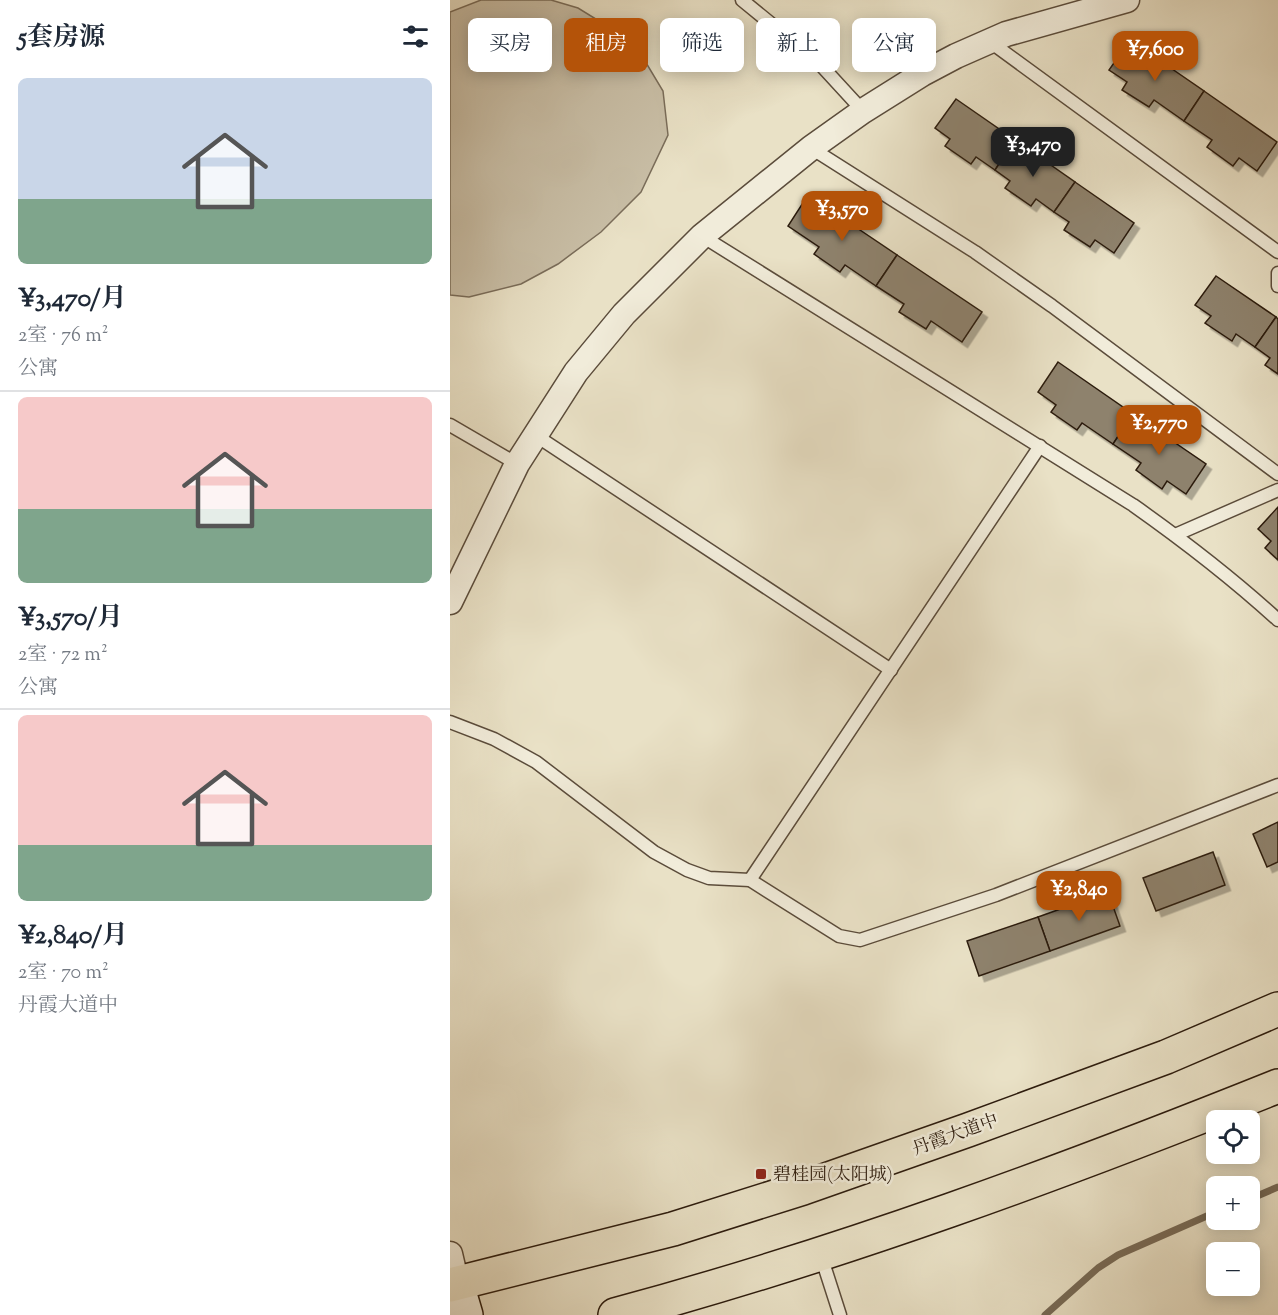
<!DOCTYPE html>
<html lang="zh">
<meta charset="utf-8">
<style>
:root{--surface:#fff;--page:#f2f2f3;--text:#1f2937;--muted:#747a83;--line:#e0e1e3;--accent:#b45309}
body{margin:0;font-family:"Sorts Mill Goudy","Noto Serif SC",serif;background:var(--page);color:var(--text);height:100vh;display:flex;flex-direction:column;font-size:22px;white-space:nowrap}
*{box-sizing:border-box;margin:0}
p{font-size:20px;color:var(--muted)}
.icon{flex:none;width:33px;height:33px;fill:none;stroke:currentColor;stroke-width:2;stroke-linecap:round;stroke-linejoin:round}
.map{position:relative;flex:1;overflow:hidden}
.panel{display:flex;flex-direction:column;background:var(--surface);width:450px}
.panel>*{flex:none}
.banner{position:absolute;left:18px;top:18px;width:570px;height:54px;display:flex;gap:12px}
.fabs{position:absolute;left:756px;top:1110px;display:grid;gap:12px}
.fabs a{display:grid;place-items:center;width:54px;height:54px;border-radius:9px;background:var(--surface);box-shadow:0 3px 15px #0003;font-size:30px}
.price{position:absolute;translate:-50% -51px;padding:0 14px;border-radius:12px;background:var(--accent);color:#fff;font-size:20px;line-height:39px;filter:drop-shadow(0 2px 3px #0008)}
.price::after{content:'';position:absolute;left:50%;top:36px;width:18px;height:14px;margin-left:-9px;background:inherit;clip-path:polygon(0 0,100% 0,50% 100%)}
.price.current{background:#222;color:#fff}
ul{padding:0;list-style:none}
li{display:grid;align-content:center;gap:12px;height:318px;padding:0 18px}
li+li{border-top:2px solid var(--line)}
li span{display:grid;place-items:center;height:186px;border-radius:9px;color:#555}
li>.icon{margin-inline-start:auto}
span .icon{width:108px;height:108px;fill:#fffc;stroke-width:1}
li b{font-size:26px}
h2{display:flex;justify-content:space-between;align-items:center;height:72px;padding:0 18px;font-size:26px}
.chip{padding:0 21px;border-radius:9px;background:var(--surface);box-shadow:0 3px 15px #0003;font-size:21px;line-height:54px}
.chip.current{background:var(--accent);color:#fff}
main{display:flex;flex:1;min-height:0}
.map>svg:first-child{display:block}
</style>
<main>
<section class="panel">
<h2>5套房源<svg class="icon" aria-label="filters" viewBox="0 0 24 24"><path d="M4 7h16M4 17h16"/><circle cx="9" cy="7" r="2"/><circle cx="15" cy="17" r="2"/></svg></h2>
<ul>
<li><span style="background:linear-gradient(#c9d6e8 65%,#7fa58c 0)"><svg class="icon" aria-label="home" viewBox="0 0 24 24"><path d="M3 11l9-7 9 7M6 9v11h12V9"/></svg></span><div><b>¥3,470/月</b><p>2室 · 76 m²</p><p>公寓</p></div></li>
<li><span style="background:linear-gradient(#f6c9c9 60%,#7fa58c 0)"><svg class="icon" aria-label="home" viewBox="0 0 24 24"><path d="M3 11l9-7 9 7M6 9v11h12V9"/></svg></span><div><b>¥3,570/月</b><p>2室 · 72 m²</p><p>公寓</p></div></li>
<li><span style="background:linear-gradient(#f6c9c9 70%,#7fa58c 0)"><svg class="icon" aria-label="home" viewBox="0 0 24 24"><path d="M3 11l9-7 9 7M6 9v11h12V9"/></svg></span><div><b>¥2,840/月</b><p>2室 · 70 m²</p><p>丹霞大道中</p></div></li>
</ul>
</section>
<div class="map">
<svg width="828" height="1315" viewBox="0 0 828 1315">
<defs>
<filter id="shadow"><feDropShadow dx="5.5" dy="5.5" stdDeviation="0" flood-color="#0004"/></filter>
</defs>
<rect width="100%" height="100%" fill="#e9e1c6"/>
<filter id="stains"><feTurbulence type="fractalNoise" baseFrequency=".00333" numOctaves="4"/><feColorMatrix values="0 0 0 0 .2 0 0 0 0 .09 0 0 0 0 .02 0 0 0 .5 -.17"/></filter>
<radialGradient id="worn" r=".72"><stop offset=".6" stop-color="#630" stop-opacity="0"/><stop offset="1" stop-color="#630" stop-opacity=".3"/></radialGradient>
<polygon fill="#c9bfa7" stroke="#7a6d5a" stroke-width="1.5" points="31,0 101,0 128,8 159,27 195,61 213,91 218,135 191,192 151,232 108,264 71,284 19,297 0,295 0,12"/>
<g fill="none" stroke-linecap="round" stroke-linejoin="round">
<g stroke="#776a56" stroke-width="7">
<polyline points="800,1199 828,1187"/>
<polyline points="595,1315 648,1268 668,1255 766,1212"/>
</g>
</g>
<g fill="#8e826d" stroke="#2c1b0d" stroke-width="1.5" filter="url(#shadow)">
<polygon points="680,40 754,91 734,121 704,100 699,107 672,90 677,82 659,70"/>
<polygon points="754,91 827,142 807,171 789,158 783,166 757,147 762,140 734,121"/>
<polygon points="506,99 565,140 545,170 526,157 521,164 495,146 500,139 485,128"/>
<polygon points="565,140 625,182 604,212 586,199 581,206 555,188 560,181 545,170"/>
<polygon points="625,182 684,223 664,253 645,240 640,247 614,230 619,222 604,212"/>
<polygon points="358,195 447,255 426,286 395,265 390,272 364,254 369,247 338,226"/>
<polygon points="447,255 532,312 512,342 481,321 476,329 449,312 454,304 426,286"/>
<polygon points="766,276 826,317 805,347 786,334 782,341 755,323 761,316 745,305"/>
<polygon points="826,317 828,319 828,374 815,365 820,358 805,347"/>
<polygon points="608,362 683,414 663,444 632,423 627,430 601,412 606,405 588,392"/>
<polygon points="683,414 756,464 736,494 717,481 712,489 686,470 691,463 663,444"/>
<polygon points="828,507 828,560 815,548 821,541 808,529"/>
<polygon points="828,822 828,862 817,867 803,834"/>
<polygon points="763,852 775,885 706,911 693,878"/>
<polygon points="658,892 670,926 600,951 588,917"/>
<polygon points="588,917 600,951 529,976 517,941"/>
</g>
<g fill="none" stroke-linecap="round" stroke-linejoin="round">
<defs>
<g id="lane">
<polyline points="292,0 368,62 413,111"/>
<polyline points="539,41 828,252"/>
<polyline points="361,148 525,252 602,306 828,474"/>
<path d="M252,236L683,505C734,541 782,578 828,620"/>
<polyline points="828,273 828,286"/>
<polyline points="0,425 67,464"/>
<polyline points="85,435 441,670"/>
<polyline points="725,535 828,490"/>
<polyline points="0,722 44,739 86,762 204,852 237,870 259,878 300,880 389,936 410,940 546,895 828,785"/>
<polyline points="300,880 590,446"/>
<polyline points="371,1256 390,1315"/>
</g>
<g id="street">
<polyline points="0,602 67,464 126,372 174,314 252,236 361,148 413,111 472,74 506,56 556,34 677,0"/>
<polyline points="0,1254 7,1284"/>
</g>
<polyline id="secondary" points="7,1284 16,1315"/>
<g id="primary">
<polyline points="0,1285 223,1229 353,1188 518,1130 716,1057 828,1009"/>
<path d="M165,1315C391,1254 611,1173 828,1086"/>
</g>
</defs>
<use href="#lane" stroke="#5b4c3b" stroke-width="15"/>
<use href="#street" stroke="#5b4c3b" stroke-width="27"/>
<use href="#secondary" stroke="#2c1b0d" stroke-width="36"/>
<use href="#primary" stroke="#2c1b0d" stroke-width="36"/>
<use href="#lane" stroke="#f1ecda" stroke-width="12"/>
<use href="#street" stroke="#f1ecda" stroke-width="24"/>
<use href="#secondary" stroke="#f1ecda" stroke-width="33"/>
<use href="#primary" stroke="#e9e1c6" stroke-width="33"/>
</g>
<rect fill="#8f2418" stroke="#f1ecda" stroke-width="2" x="305" y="1168" width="12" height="12" rx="3"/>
<g text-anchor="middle" stroke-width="5" stroke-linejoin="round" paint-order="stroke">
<g font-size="18" fill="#2c1b0d" stroke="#f1ecda">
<text transform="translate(505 1134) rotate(-20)" y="6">丹霞大道中</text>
</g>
<g font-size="18" fill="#2c1b0d" stroke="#f1ecda" text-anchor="start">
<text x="323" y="1180">碧桂园(太阳城)</text>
</g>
</g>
<rect width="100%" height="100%" filter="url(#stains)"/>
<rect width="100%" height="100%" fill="url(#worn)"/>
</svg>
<div class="fabs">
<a><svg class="icon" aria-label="locate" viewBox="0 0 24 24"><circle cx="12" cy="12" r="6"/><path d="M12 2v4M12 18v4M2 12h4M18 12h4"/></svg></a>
<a>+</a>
<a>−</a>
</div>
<b class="price" style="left:705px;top:82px">¥7,600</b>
<b class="price current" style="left:583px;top:178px">¥3,470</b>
<b class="price" style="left:392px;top:242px">¥3,570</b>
<b class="price" style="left:709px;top:456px">¥2,770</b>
<b class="price" style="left:629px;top:922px">¥2,840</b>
<div class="banner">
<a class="chip">买房</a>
<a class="chip current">租房</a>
<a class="chip">筛选</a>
<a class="chip">新上</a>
<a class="chip">公寓</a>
</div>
</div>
</main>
